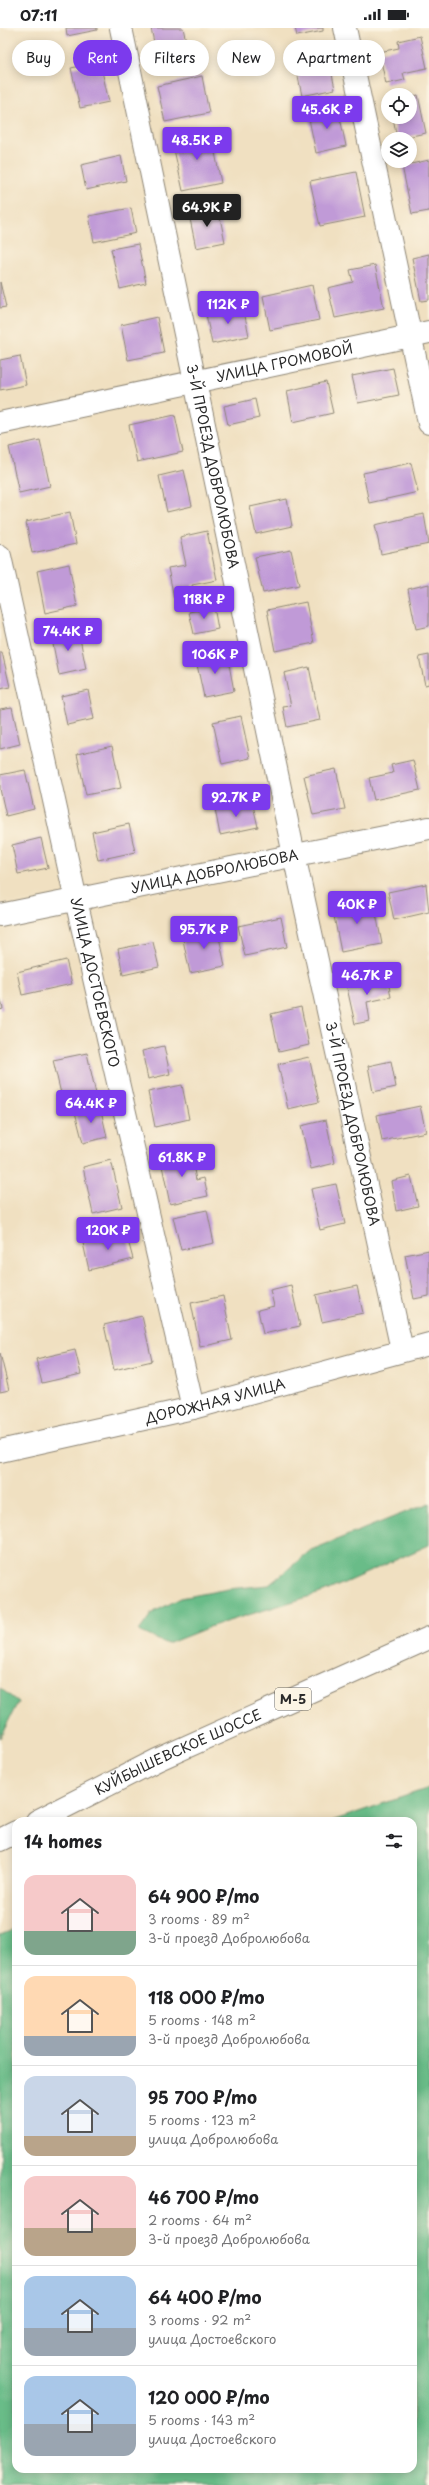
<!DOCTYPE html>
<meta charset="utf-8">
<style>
:root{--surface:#fff;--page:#f6f6f6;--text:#202124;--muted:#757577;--line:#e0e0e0;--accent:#7c3aed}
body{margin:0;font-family:"Playpen Sans",sans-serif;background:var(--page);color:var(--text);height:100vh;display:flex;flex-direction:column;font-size:15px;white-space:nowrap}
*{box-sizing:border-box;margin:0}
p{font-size:13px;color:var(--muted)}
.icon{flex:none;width:22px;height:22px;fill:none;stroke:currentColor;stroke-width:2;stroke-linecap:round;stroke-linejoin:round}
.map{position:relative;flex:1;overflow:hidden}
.sheet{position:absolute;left:12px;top:1789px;width:405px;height:656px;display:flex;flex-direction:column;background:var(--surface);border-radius:12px;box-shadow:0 2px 10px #0003}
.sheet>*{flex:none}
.top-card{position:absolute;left:12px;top:12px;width:405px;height:36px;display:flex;gap:8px}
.controls{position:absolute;left:381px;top:60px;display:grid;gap:8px}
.controls a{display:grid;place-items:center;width:36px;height:36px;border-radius:50%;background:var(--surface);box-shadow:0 2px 10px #0003;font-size:20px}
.price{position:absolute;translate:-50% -34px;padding:0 9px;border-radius:4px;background:var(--accent);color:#fff;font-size:13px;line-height:26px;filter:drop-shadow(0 1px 2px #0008)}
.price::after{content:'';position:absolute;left:50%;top:24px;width:12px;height:9px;margin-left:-6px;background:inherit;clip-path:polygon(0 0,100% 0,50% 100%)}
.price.current{background:#222;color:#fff}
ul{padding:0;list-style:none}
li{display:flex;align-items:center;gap:12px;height:100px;padding:0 12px}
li+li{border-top:1px solid var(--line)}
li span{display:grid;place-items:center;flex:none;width:112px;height:80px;border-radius:12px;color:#555}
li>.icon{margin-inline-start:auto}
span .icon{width:48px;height:48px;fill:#fffc;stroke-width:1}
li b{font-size:17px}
h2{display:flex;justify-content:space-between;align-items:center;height:48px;padding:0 12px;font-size:17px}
.chip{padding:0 14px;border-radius:18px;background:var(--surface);box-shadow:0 2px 10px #0003;font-size:14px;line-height:36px}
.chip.current{background:var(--accent);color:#fff}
.status{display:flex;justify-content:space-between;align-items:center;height:28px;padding:0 20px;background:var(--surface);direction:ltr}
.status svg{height:11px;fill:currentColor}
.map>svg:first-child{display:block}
</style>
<div class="status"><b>07:11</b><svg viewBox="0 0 49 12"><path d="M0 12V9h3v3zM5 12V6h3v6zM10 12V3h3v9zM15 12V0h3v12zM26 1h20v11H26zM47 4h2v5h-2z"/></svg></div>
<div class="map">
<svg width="429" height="2457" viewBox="0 0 429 2457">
<rect width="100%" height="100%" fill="#fcf5e5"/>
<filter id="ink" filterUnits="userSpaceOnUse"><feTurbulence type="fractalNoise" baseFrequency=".025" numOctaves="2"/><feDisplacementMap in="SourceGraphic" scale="8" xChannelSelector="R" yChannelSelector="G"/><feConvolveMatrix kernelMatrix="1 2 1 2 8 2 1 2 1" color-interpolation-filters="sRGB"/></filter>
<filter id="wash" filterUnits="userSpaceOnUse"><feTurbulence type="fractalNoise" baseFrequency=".012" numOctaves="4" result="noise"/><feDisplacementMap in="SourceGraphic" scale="16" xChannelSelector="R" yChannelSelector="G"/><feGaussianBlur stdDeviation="0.9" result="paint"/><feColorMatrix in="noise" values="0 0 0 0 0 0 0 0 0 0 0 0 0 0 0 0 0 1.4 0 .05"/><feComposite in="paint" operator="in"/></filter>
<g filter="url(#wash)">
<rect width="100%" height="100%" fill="#f0e0c1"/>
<g fill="#69bc88" stroke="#4a745a">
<polygon points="429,1475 429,1517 324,1564 212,1598 167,1616 139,1603 152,1585 181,1570 228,1561 269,1557 311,1522"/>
<polygon points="0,1660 18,1674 0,1710"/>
<polygon points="429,1760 429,2457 0,2457 0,1907 16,1901 16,2441 413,2441 413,1793 332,1793"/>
</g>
<g id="blocks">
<g fill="#c09ad7">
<polygon points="66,0 97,0 97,2 67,8"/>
<polygon points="151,0 183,0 188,22 157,29"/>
<polygon points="295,0 323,0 323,3 297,8"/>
<polygon points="420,8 427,40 403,45 405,52 386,56 379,24 399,20 398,13"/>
<polygon points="327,22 335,61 302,68 294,29"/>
<polygon points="100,34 109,74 80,80 71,40"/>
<polygon points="202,48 209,85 165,94 157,58"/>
<polygon points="418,67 426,105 397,111 393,89 410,89 410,69"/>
<polygon points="338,80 346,118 316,125 308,86"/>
<polygon points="211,104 221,155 183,163 172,112"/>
<polygon points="121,128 126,153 86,162 81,137"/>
<polygon points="429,132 429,183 412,186 402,138"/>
<polygon points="356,144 365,189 320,198 310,153"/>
<polygon points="131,180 136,205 94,214 89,188"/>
<polygon points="218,180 225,214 196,220 189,186"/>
<polygon points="138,216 146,255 120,261 111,221"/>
<polygon points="429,226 429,272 421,273 412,230"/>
<polygon points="375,237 384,280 335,290 328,260 353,254 350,242"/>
<polygon points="0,254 6,279 0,280"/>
<polygon points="312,257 319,292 270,302 263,268"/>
<polygon points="243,278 249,308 212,316 206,286"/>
<polygon points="157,289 164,325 128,332 121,297"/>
<polygon points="20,328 26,357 0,362 0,332"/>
<polygon points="393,340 399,367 358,375 352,348"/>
<polygon points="326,354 333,385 293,394 287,363"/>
<polygon points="255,371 259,390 228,397 224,378"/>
<polygon points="175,387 183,424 137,434 129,397"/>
<polygon points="40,412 50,458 19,465 9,419"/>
<polygon points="411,435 418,464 369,475 363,445"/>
<polygon points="184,442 192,478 167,484 159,448"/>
<polygon points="287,471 292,498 256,506 250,479"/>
<polygon points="70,484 76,516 32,525 26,494"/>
<polygon points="424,486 429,516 381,526 375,497"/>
<polygon points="207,503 217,552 192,557 194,566 174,570 168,540 186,537 180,509"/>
<polygon points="291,522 299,557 263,565 255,529"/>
<polygon points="69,536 77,578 45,585 37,543"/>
<polygon points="429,556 429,598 416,601 408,561"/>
<polygon points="306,574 314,615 275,623 267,582"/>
<polygon points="214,579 218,601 194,606 189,584"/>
<polygon points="78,600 86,641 59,647 51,606"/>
<polygon points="0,624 2,624 10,659 0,661"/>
<polygon points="227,626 234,663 204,669 196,632"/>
<polygon points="429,627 429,656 425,657 419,629"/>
<polygon points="309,639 320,692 287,699 283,679 291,678 284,645"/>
<polygon points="88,662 94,691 67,697 61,668"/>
<polygon points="12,679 20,716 0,721 0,681"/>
<polygon points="241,688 250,730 222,736 213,694"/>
<polygon points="112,718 121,760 86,767 77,726"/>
<polygon points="413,732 420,762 374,772 369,750 393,745 391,737"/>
<polygon points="336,741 345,781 313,787 304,748"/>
<polygon points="25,742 34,781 6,788 0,761 0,747"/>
<polygon points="252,773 258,799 220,807 215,781"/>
<polygon points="129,796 135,824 98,832 92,804"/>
<polygon points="41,810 48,840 18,846 12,817"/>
<polygon points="426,856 429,884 394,892 388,864"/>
<polygon points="373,870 382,916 341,924 332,878"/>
<polygon points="281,889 287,919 245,928 238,898"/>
<polygon points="217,899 225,938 190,945 182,907"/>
<polygon points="153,914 159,939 123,947 118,921"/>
<polygon points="66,932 72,956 22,967 17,944"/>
<polygon points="387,947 391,969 367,974 370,993 355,996 346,955"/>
<polygon points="0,968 3,981 0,982"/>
<polygon points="301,979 309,1017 279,1024 271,986"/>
<polygon points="164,1018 170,1046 148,1051 142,1023"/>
<polygon points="87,1025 96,1066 63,1074 53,1032"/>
<polygon points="309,1029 319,1074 288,1081 278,1036"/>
<polygon points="391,1033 396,1059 373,1064 368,1038"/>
<polygon points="182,1057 189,1091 155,1099 148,1064"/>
<polygon points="100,1078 107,1109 83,1115 75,1084"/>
<polygon points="420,1078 426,1104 382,1113 377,1087"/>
<polygon points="326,1092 335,1135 311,1141 301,1098"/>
<polygon points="190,1121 196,1152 204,1150 208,1168 170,1176 160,1128"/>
<polygon points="111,1132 122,1179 93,1186 83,1139"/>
<polygon points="411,1148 418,1178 396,1183 391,1153"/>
<polygon points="336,1156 345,1196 320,1202 311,1161"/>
<polygon points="207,1182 214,1215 181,1222 173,1189"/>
<polygon points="126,1205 133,1231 89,1242 83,1215"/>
<polygon points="429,1222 429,1268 414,1271 405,1227"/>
<polygon points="291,1257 300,1298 263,1306 258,1282 274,1278 270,1262"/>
<polygon points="357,1258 363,1285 322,1294 316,1267"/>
<polygon points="223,1268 232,1312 200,1319 191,1275"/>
<polygon points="142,1288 152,1333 114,1342 104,1297"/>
<polygon points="75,1322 81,1346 42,1355 36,1331"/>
<polygon points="0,1325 9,1362 0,1364"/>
</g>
</g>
</g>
<g filter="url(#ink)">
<use href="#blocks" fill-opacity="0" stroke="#8e8676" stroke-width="1"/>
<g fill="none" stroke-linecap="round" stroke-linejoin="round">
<defs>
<g id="minor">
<path id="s1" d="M121,0L294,827L402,1322"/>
<polyline points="345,0 429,395"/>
<path id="s2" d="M0,395L429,304"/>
<path id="s3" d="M0,528L76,872L193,1380"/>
<path id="s4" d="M0,1423L193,1380L429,1316"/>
</g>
<g id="tertiary">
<path id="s5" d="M0,887L429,800"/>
</g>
<g id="trunk">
<path id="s6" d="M37,1793L157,1732L429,1610"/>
<polyline points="0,1812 16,1804"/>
</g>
</defs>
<use href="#minor" stroke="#8e8676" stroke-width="24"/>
<use href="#tertiary" stroke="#8e8676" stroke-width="24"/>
<use href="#trunk" stroke="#8e8676" stroke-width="24"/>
<use href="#minor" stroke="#fff" stroke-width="22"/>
<use href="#tertiary" stroke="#fff" stroke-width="22"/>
<use href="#trunk" stroke="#fff" stroke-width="22"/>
</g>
</g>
<g text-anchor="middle" stroke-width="3" stroke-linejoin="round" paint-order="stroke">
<rect fill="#fcf5e5" stroke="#6a6863" stroke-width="1" x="275" y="1660" width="36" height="22" rx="3"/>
<g font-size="13" font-weight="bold" fill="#2b2b2b">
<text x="293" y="1676">М-5</text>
</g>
<g font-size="14" fill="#2b2b2b" stroke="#fcf5e5">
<text dy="5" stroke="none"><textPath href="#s2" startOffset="291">УЛИЦА ГРОМОВОЙ</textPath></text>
<text dy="5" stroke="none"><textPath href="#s1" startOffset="448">3-Й ПРОЕЗД ДОБРОЛЮБОВА</textPath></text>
<text dy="5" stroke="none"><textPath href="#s5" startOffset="219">УЛИЦА ДОБРОЛЮБОВА</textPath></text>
<text dy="5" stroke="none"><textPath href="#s3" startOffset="437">УЛИЦА ДОСТОЕВСКОГО</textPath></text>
<text dy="5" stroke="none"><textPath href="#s1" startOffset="1120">3-Й ПРОЕЗД ДОБРОЛЮБОВА</textPath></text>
<text dy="5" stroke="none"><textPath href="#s4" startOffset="221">ДОРОЖНАЯ УЛИЦА</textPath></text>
<text dy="5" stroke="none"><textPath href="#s6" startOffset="157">КУЙБЫШЕВСКОЕ ШОССЕ</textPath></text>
</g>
</g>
</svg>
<div class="controls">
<a><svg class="icon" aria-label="locate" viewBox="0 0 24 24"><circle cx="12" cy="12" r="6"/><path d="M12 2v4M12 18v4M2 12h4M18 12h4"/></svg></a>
<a><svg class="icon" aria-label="layers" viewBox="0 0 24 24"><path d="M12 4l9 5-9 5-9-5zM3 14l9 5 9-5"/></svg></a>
</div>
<b class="price" style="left:327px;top:102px">45.6K ₽</b>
<b class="price" style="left:197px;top:133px">48.5K ₽</b>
<b class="price current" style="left:207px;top:200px">64.9K ₽</b>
<b class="price" style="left:228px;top:297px">112K ₽</b>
<b class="price" style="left:204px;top:592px">118K ₽</b>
<b class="price" style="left:68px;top:624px">74.4K ₽</b>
<b class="price" style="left:215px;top:647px">106K ₽</b>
<b class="price" style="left:236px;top:790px">92.7K ₽</b>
<b class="price" style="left:357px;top:897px">40K ₽</b>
<b class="price" style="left:204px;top:922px">95.7K ₽</b>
<b class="price" style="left:367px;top:968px">46.7K ₽</b>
<b class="price" style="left:91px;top:1096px">64.4K ₽</b>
<b class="price" style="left:182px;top:1150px">61.8K ₽</b>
<b class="price" style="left:108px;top:1223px">120K ₽</b>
<div class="top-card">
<a class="chip">Buy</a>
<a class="chip current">Rent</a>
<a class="chip">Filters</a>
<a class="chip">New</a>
<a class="chip">Apartment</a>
</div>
<section class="sheet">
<h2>14 homes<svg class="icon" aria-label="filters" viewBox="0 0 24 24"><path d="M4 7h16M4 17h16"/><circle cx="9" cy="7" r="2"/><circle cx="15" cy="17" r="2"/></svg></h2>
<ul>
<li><span style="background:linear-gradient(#f6c9c9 70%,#7fa58c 0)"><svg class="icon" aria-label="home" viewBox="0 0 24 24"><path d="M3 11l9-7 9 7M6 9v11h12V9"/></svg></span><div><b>64 900 ₽/mo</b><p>3 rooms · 89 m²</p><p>3-й проезд Добролюбова</p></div></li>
<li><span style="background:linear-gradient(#ffd9b3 75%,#9aa5b1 0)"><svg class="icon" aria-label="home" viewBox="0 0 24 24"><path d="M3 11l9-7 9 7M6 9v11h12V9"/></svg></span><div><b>118 000 ₽/mo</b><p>5 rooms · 148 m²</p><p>3-й проезд Добролюбова</p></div></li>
<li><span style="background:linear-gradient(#c9d6e8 75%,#b9a48a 0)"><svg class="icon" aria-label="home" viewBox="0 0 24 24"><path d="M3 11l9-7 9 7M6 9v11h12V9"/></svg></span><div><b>95 700 ₽/mo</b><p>5 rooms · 123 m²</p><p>улица Добролюбова</p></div></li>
<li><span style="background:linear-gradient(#f6c9c9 65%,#b9a48a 0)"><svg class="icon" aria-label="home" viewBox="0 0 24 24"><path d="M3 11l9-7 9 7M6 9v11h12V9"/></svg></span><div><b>46 700 ₽/mo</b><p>2 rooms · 64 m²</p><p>3-й проезд Добролюбова</p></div></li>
<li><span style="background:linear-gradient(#a9c7e8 65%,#9aa5b1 0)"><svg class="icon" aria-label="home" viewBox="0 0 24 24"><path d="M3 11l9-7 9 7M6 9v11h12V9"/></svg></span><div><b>64 400 ₽/mo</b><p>3 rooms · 92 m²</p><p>улица Достоевского</p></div></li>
<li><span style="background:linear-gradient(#a9c7e8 60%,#9aa5b1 0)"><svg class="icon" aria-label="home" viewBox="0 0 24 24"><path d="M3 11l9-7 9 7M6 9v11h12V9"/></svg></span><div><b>120 000 ₽/mo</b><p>5 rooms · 143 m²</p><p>улица Достоевского</p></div></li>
</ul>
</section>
</div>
